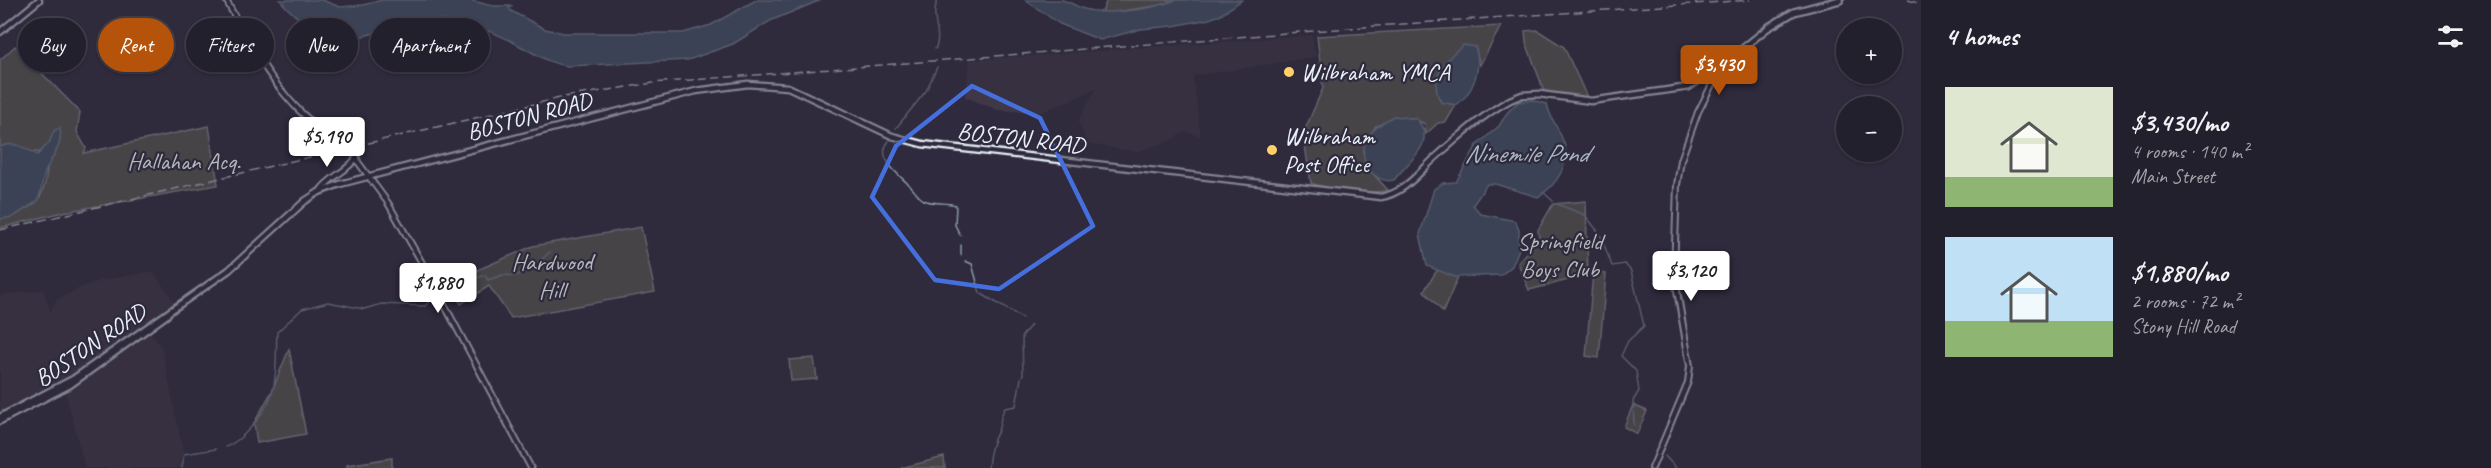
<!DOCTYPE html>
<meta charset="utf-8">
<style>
:root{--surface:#23202e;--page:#2b2836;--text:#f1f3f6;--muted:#a3a3aa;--line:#403e4a;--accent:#b45309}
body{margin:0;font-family:Caveat,sans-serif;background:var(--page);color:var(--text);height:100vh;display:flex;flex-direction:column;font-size:22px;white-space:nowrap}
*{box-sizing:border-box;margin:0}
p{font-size:20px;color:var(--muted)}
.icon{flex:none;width:33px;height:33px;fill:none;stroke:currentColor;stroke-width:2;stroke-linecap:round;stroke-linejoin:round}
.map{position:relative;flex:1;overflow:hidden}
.details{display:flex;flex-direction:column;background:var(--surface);width:570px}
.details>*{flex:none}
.hud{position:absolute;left:18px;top:18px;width:570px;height:54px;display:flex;gap:12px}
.buttons{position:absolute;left:1836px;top:18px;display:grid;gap:12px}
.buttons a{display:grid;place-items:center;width:66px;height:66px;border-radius:50%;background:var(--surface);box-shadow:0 2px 4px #0004,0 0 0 2px var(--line);font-size:30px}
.price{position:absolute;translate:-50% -51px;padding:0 14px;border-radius:6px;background:#fff;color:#222;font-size:20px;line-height:39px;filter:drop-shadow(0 2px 3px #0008)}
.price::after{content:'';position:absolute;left:50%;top:36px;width:18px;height:14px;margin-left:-9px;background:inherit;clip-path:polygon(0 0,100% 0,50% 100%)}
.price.active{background:var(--accent);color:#fff}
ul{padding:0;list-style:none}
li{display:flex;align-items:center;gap:18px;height:150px;padding:0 24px}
li span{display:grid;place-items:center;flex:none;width:168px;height:120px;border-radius:0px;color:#555}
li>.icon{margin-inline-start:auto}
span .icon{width:72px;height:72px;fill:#fffc;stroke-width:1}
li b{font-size:26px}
h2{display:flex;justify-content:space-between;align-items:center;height:72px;padding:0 24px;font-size:26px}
.tag{padding:0 21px;border-radius:27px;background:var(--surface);box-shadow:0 2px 4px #0004,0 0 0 2px var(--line);font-size:21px;line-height:54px}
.tag.active{background:var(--accent);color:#fff}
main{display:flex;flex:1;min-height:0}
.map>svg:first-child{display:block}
</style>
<main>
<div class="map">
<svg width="1921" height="468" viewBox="0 0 1921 468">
<rect width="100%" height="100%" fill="#2f2a3d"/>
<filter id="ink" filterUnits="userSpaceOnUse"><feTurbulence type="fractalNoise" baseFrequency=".0167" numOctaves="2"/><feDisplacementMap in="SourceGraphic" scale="12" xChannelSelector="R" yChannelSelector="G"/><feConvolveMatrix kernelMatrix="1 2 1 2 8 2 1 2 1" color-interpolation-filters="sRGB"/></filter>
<g filter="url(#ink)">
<g fill="#413846">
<polygon points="1312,35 1316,57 1193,76 1201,136 1185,132 1168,142 1136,152 1087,144 1078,121 1096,89 1040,113 998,110 965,97 970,60"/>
<polygon points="149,272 154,273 176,304 78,372 0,412 0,295 43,290 50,311 57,299 86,285 103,280"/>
<polygon points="151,332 162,348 183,451 181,468 85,468 65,391"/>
</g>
<g fill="#636557" stroke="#a6aba8" stroke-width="1.5">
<polygon points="1107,0 1184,0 1177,3 1101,14"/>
<path d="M1501,26L1480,65L1475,47L1452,56L1448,62L1441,102L1456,105L1446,122L1438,123L1426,134L1425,124L1412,118L1376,126C1356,156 1366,167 1388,190C1374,195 1325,189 1311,183L1303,134L1323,88L1317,36Z"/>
<polygon points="1537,30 1564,47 1587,97 1544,91 1526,42 1525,31"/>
<path d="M15,46L80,112L77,132L86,148L84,153L209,126L218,185L63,212L0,228V209C42,216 46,191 48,156L45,153L7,149L0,153V60Z"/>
<polygon points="1586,201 1588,275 1529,290 1518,263 1539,238 1538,230 1553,204"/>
<polygon points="641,227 655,292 511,318 489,286 461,304 447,283 533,246"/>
<polygon points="1441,264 1458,277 1443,312 1424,291"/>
<polygon points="1593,272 1606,274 1599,358 1586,356"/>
<polygon points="289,349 306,434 257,443 254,423 272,391"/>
<polygon points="814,358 817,379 791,381 789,360"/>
<polygon points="1633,405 1647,411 1637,434 1624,427"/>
<polygon points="944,457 945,468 901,468"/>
<polygon points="392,458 392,468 347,468 347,465"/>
</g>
<g fill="#496173" stroke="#899ba8" stroke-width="1.5">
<path d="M280,0H322L340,7L363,5L382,0H469L493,6H513L509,8L511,11L545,29L564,33H683L711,25L756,0H821L770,21L733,44L688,60L568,66C550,64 538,55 522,47C503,36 480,26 458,23C441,20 424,17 407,21C396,23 388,28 377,32C340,46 304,29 280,0Z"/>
<path d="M1025,0C1036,0 1051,0 1062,0C1071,2 1078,8 1088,10C1110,15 1154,9 1175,0H1242L1220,15L1209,19L1173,26L1141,29L1100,40L1060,24Z"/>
<path d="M1463,45L1475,47C1483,67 1473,94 1456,105L1441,102C1428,80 1445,59 1463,45Z"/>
<path d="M1532,100L1547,104C1550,118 1557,126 1562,138C1573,162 1557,185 1538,197L1495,184H1487L1473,205L1481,214L1515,221L1519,230V249L1512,266L1501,275L1455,277L1427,266L1420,234L1434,189L1443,183L1456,182L1477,145L1499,126L1507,113L1518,102Z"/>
<path d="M1394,116L1417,119C1438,144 1408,161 1394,180C1374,185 1357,159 1366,142C1372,128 1382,123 1394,116Z"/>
<path d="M60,128C63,148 51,156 45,173C42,182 41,192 38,201L13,217L0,219V147C15,141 24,147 37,155L49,143L54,131Z"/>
</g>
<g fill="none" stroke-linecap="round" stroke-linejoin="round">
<g stroke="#899ba8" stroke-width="1.5">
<path d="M935,49C941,39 935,26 935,15C934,9 937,6 936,0"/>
<polyline points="896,128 926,91 937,67"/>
<path d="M889,141C874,158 900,175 911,187C915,191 918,197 924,200C931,204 945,202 956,205L955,225L960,235"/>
<polyline points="1543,192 1553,201"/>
<polyline points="1557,204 1585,215 1600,234 1612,266 1625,264 1631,271 1644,326 1628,341 1621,356 1636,371 1639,391 1633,401 1634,425"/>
<polyline points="961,245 961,255"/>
<polyline points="965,261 972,264 980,293 1022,318"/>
<polyline points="444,294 466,282 485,275 488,280 503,275 516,276 535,265 550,252"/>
<polyline points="1023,376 1022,336 1031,325"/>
<path d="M226,447C246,438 271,407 274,385C277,368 276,349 277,332L302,309L328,302L364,309L382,304L425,306L436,295"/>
<polyline points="1665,456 1676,468"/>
<polyline points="182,468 184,454 216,449"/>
<path d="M988,468C989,454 991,443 998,431C1001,423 1000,415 1005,408L1016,406L1021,378"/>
</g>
<defs>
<g id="secondary">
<path d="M226,0C252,49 279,99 324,132L332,134L350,130L358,162L388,203L426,270L531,468"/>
<path d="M320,191C329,177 347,172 356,158"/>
<polyline points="1652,468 1688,382 1690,366 1674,273 1677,185 1681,160 1698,112 1722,65"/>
</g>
<g id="primary">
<polyline points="0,32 39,0"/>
<path d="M0,417L73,379L229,270L305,201L319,192L340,184L696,91L748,84L788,87L892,136L922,144L1381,197C1405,193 1419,172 1436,157C1457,138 1485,113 1510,100L1522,95L1539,94L1591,101L1689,87L1722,65L1769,27"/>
<polyline points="0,421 70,385 167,315"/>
</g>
<polyline id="trunk" points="1769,27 1794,12 1840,0"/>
</defs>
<use href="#secondary" stroke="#e8f1f8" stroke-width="8"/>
<use href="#primary" stroke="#e8f1f8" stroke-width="9"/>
<use href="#trunk" stroke="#e8f1f8" stroke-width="10"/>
<use href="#secondary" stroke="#2f2a3d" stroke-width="4"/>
<use href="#primary" stroke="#2f2a3d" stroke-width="4.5"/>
<use href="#trunk" stroke="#2f2a3d" stroke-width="5"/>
<g stroke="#e8f1f8" stroke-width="1.5" stroke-dasharray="9 4.5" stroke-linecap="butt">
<polyline points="1908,0 1921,4"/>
<polyline points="0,230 564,97 653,83 1389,25 1750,0"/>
</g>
</g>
</g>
<path d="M0 0H1921V468H0ZM972,86L1040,118L1093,226L999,289L935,280L872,197L896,146Z" fill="#2f2a3d" fill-opacity=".55" fill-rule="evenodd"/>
<path fill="none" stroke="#466fde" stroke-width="4.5" stroke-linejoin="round" d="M972,86L1040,118L1093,226L999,289L935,280L872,197L896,146Z"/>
<g fill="#ffd166" stroke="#2f2a3d" stroke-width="2">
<circle cx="1289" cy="72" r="6"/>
<circle cx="1272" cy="150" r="6"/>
</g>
<g text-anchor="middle" stroke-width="4.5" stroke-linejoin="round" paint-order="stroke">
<g font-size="24" fill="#e8f1f8" stroke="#2f2a3d" text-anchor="start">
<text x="1301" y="80">Wilbraham YMCA</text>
<text x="1284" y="144">Wilbraham<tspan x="1284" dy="28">Post Office</tspan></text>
</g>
<g font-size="24" fill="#e8f1f8" stroke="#2f2a3d">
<text transform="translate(529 116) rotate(-15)" y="8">BOSTON ROAD</text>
<text transform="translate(1021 138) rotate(7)" y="8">BOSTON ROAD</text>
<text transform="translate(90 345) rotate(-34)" y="8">BOSTON ROAD</text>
</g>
<g font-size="24" fill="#b3b9b8" stroke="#2f2a3d">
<text x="184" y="169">Hallahan Acq.</text>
<text x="1560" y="249">Springfield<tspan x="1560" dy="28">Boys Club</tspan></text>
<text x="552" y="270">Hardwood<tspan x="552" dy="28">Hill</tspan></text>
</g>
<g font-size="26" font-style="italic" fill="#a8b7c3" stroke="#2f2a3d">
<text x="1526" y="162">Ninemile Pond</text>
</g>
</g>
</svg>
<div class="buttons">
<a>+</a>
<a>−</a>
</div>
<b class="price active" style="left:1719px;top:96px">$3,430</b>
<b class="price" style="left:327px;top:168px">$5,190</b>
<b class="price" style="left:1691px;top:302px">$3,120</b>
<b class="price" style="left:438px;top:314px">$1,880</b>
<div class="hud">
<a class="tag">Buy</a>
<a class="tag active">Rent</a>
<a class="tag">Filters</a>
<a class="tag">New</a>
<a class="tag">Apartment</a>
</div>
</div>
<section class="details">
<h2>4 homes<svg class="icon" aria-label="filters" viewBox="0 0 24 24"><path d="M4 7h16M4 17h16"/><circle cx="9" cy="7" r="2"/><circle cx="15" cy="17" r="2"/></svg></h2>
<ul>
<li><span style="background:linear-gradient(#dfe7d0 75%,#8fb573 0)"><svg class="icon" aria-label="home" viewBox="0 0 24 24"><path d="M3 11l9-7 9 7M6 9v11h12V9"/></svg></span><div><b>$3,430/mo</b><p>4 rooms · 140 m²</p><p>Main Street</p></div></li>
<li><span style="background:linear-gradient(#bfe0f5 70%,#8fb573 0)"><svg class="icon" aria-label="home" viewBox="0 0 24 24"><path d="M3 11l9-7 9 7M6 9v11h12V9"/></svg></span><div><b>$1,880/mo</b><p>2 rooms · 72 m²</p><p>Stony Hill Road</p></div></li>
</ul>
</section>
</main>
